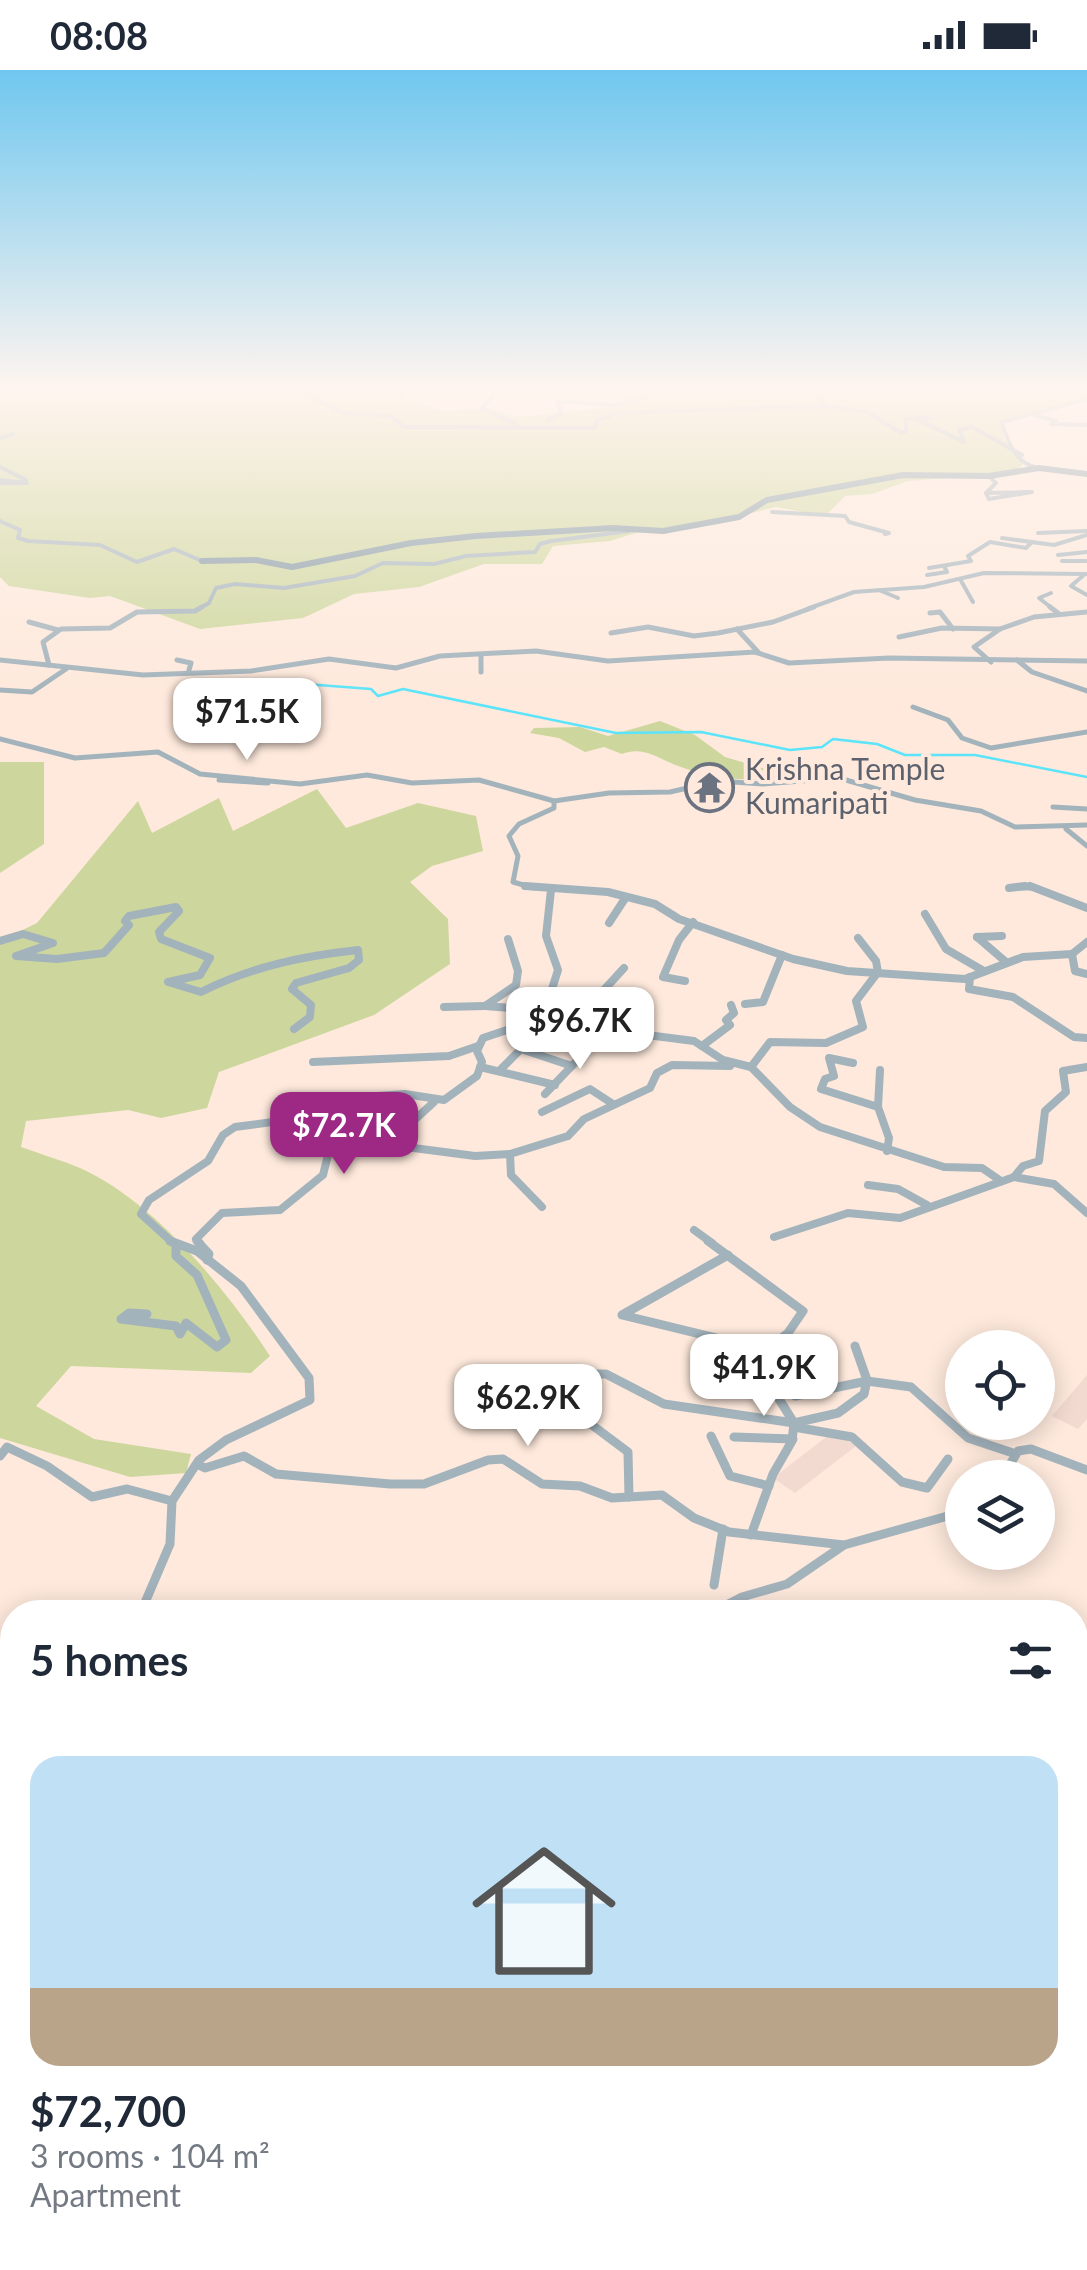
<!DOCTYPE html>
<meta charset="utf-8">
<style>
:root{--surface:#fff;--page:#f6f6f7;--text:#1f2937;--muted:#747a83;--accent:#9d2984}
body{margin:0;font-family:Lato,sans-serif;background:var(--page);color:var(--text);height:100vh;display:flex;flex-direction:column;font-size:38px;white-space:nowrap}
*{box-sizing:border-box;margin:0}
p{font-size:32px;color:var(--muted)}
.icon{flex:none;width:55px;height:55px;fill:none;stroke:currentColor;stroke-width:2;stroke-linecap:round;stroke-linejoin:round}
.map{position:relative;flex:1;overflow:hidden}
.details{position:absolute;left:0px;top:1530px;width:1088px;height:670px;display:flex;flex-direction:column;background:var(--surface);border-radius:40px 40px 0 0;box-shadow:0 5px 25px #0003}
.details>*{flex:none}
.tools{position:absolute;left:945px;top:1260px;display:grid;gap:20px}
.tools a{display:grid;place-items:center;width:110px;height:110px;border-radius:50%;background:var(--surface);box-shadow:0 5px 25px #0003;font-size:50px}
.price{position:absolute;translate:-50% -85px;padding:0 22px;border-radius:20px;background:#fff;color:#222;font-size:32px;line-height:65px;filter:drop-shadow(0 2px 5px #0008)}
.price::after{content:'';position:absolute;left:50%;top:60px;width:30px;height:22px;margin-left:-15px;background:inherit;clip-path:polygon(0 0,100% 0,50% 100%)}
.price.current{background:var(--accent);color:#fff}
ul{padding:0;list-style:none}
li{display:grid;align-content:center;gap:20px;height:530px;padding:0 30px}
li span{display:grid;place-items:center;height:310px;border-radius:30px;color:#555}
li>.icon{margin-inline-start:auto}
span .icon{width:180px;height:180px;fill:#fffc;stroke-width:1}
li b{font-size:42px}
h2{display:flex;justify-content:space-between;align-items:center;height:120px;padding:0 30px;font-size:42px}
.status{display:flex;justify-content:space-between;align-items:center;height:70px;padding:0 50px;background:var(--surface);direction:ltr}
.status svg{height:28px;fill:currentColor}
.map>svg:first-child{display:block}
</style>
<div class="status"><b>08:08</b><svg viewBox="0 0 49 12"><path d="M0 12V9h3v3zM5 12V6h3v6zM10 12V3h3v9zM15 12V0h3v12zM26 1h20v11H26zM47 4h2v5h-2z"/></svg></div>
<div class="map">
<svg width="1087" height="2200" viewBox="0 0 1087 2200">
<rect width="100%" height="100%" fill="#fee9dc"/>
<g fill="#f3dad1">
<polygon points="1087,1305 1087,1349 1078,1359 1052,1346"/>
<polygon points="834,1361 856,1376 795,1423 773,1408"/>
</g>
<g fill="#cdd79d">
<polygon points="0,319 405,319 404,329 444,341 488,338 519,347 614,337 674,319 1087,319 1087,331 1002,354 1004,369 1025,392 1014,403 908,411 872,424 845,426 825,446 776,437 676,461 642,461 610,471 553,476 542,494 484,494 419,517 354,524 303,548 200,559 110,526 90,528 9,516 0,507"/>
<path d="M660,651L695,665L725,687L800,709C759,710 720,712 681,697C660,690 644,675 622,684L604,677L585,682L559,668L530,663L534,658L580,657L608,666Z"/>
<polygon points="0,692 44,692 44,774 0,803"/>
<path d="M317,719L346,758L418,733L476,746L483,781L432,796L410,812L448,849L450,894L374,945L219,1002L207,1038L161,1048L128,1040L26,1051L21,1077C40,1084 61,1090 80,1098C154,1131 226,1219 270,1286L251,1303L71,1296L36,1336L94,1369L191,1384L186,1403L130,1407L0,1368V871L37,853L138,731L152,763L219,728L233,761Z"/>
</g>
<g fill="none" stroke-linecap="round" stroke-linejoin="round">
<polyline stroke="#5be4fa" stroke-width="2.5" points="266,611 371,619 378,626 403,619 616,663 701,662 790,680 822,677 833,669 877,674 905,685 975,685 1087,707"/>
<g stroke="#a3b3bc" stroke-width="4">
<polyline points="295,319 343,343 391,346 404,357 595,358 598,350 617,343 825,336 868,342 901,363 906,361 906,349 930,348 918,350 964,372 959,360 972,357 1022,385"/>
<polyline points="498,319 482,338 514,353"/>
<polyline points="722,319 726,319"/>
<polyline points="793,319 821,327 825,336"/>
<polyline points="1034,345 1056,351 1051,354 1087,355"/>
<polyline points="547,351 561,343 557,331 614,335 674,319"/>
<polyline points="0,368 13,364"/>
<polyline points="0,397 26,410"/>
<path d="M1039,398C1017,396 1007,371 1002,352L1087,329"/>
<polyline points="0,410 27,413 0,413"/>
<polygon points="1032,422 989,429 986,423"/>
<polyline points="986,423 996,413 989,406"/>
<polyline points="772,442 845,446 849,452 889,463 885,464"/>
<polyline points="0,451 20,460 18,468 28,471 100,475 137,492 174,479 202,491"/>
<polyline points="1038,463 1087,461"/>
<polyline points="1002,468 1054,475 1087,465"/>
<polyline points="1058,485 1087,482"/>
<polyline points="1062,491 1086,491"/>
<polyline points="929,498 971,491 968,486 990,472 1026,478 1031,473"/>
<polyline points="1085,504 1071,516 1087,525"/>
<polyline points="927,505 947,502 944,496"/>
<polyline points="960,509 973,532"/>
<polyline points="879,520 898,528"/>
<polyline points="1051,523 1039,528 1053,539"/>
<polyline points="198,539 209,533 216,518 235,514 284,518 355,506 383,493 434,494 466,486 535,482 540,474 551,471 629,461"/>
<polyline points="807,539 854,522 924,517 984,503 1087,504"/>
</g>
<g stroke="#a3b3bc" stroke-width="5">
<polyline points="1050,537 1058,543"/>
<polyline points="930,543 940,542 953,559"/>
<polyline points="29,552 58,560"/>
<polyline points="737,559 758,582"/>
<polyline points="611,563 648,557 694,566 718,563 773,552 814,537"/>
<polyline points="899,567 942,558 1000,559 1034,547 1087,542"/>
<polyline points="481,585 481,602"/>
<polyline points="0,590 143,605 251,601 329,589 396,598 440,586 536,581 608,591 755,582 789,593 889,588 1087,591"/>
<polyline points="177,590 191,593 189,600"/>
<polyline points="1017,590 1032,602 1087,621"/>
<polyline points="991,592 974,577 1000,559"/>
<polyline points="49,595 43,572 61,559 110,558 137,542 195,541 202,537"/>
<polyline points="0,620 32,622 66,599"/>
<polyline points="913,637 948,650 962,668 991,678 1087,662"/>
<polyline points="0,669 75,688 158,682 200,704 300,714 367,705 412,713 479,710 554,731 609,723 670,722 718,711 763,714 839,708 915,730 981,741 1015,757 1087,755"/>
<polyline points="219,710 268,713"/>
<polyline points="1053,737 1087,739"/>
<polyline points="1066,759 1087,776"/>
<polyline points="534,818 513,812 518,786 509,766 519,754 554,738 554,731"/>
<polyline points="1009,818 1037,818"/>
</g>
<g stroke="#a3b3bc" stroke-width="8">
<polyline points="525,816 608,822 655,834 679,849 793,889 847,901 965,909 1023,887 1072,884 1087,872"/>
<polyline points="1030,816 1087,838"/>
<polyline points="1009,818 1025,816"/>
<polyline points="925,844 946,879 982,900"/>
<polyline points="609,853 626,827"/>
<polyline points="977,867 1006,892"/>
<polyline points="977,867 1002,866"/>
<polyline points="508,869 518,901 516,915 485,936 578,943 621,952 647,965 694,971 723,990 751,997"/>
<path d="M0,871L23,864L53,873L16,886L57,889L104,883L129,855L125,851L129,846L176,837L179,841L159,862L161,869L210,888L200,905L168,912L201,922C251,897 302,886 358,880L359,890L349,898L296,913L292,919L311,935L310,947L294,959"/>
<polyline points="1072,884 1075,901 1087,904"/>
<polyline points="970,907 969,919 1013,927 1074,967 1087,968"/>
<polyline points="685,911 663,907 679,870 693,852"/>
<polyline points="745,934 763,932 782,885"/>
<polyline points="444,937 485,936"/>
<polyline points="545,941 558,900 546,866 551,820"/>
<polyline points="582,944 624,898"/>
<polyline points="544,965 588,979"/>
<polyline points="702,976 730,955 726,950 734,943 731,935"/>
<polyline points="313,992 449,986 478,976"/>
<polyline points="853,993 829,988 834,1006 825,1009 821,1019 878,1037"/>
<polyline points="480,997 555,1015"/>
<polyline points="751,997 790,1037 820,1057 944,1097 982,1098 1001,1111"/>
<polyline points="751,997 770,972 826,973 863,957 856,931 878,902 876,891 858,868"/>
<polyline points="880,1000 878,1037 889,1068 887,1081"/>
<polyline points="499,1001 521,979 572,996"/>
<polyline points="545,1024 615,951"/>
<polyline points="542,1042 590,1019 613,1034"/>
<polyline points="396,1078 397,1066 434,1032"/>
<polyline points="1014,1107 1054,1114 1087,1143"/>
<polyline points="868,1115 898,1119 927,1135"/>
<polyline points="542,1137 511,1105 510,1084 568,1066 584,1049 650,1018 657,1003 672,995 730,996"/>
<polyline points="694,1160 712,1173"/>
<polyline points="774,1167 848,1143 900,1148 1014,1107 1023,1096 1039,1091 1045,1041 1066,1022 1063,1001 1087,997"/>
<polyline points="173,1173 141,1144 149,1130 208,1091 223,1065 235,1057 302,1048 363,1027 405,1024 444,1030 477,1006 482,992 477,981 483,968 561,942"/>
<polyline points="200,1173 196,1169 222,1143 280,1140 323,1105 329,1081 406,1077 475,1086 510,1084"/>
</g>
<g stroke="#a3b3bc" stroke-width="9">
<polyline points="197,1171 209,1184 207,1190"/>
<polyline points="728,1185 622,1245 766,1280"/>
<polyline points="147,1244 129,1243 121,1249 176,1256 180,1264 186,1253 217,1277 226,1270 197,1205 176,1186 176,1175"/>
<polyline points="795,1326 867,1311 911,1317 968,1368 1016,1384"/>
<polyline points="794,1357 852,1367 902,1412 927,1418 948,1389"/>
<polyline points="711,1366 730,1406 769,1416"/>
<polyline points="734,1367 793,1369"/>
<polyline points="0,1386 7,1377 47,1396 92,1427 127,1419 172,1431"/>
<polyline points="197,1394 205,1398 244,1386 276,1404 390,1414 424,1414 488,1390 503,1389 542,1414 580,1416 612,1428 662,1425 694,1448 729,1462 844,1475"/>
<polyline points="1002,1408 1018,1381 1031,1379 1087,1400"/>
<polyline points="629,1427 628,1382 576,1343 573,1326 593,1304 606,1304 664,1334 794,1353 766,1308 766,1280 788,1263 803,1241 708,1171"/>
<polyline points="751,1465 773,1404 792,1371 794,1353 838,1343 864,1324 867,1310 855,1276"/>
<polyline points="714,1515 723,1459"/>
<polyline points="141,1542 170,1474 172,1431 199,1390 226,1370 310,1330 309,1308 241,1216 197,1181 170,1171"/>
<polyline points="713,1542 742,1527 787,1514 844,1475 962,1442"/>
<polyline points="0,1583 12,1596"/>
</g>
<g stroke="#a3b3bc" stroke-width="11">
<polyline points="0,1665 12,1664"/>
<polyline points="0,2120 12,2117"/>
<polyline points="188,2188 196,2200"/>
<polyline points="525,2200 533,2200"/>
<polyline points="664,2200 677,2188"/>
</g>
<polyline stroke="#7f96a3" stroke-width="6" points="202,491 256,490 292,497 411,473 476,466 613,458 663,461 739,447 767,430 903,405 989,406 1039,398 1087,404"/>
</g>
<linearGradient id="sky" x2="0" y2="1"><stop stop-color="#6fc7ef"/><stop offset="0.51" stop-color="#fff5ef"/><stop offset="1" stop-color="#fff5ef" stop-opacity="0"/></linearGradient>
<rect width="1087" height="627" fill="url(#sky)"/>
<defs>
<symbol id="temple-ring" viewBox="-11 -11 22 22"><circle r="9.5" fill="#fee9dc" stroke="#6b7280" stroke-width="1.5"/><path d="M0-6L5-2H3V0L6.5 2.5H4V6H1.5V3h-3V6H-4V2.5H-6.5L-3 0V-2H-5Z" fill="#6b7280"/></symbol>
</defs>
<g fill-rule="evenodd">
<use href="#temple-ring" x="682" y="690" width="55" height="55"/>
</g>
<g text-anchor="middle" stroke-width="8" stroke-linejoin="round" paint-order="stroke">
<g font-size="30" fill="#5b616d" stroke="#fee9dc" text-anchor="start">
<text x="745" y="710">Krishna Temple<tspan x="745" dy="34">Kumaripati</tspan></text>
</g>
</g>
</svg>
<div class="tools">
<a><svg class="icon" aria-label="locate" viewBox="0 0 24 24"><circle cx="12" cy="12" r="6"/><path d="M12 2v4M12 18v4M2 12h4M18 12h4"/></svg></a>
<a><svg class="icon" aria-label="layers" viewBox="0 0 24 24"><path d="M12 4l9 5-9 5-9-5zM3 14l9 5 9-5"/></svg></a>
</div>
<b class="price" style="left:247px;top:693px">$71.5K</b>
<b class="price" style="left:580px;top:1002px">$96.7K</b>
<b class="price current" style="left:344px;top:1107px">$72.7K</b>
<b class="price" style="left:764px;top:1349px">$41.9K</b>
<b class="price" style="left:528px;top:1379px">$62.9K</b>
<section class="details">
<h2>5 homes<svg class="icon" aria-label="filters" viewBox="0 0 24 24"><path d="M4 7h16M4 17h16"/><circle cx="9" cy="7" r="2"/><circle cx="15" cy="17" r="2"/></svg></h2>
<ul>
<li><span style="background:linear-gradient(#bfe0f5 75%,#b9a48a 0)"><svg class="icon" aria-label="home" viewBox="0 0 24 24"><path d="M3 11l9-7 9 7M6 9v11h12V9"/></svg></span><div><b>$72,700</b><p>3 rooms · 104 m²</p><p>Apartment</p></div></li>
</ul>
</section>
</div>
